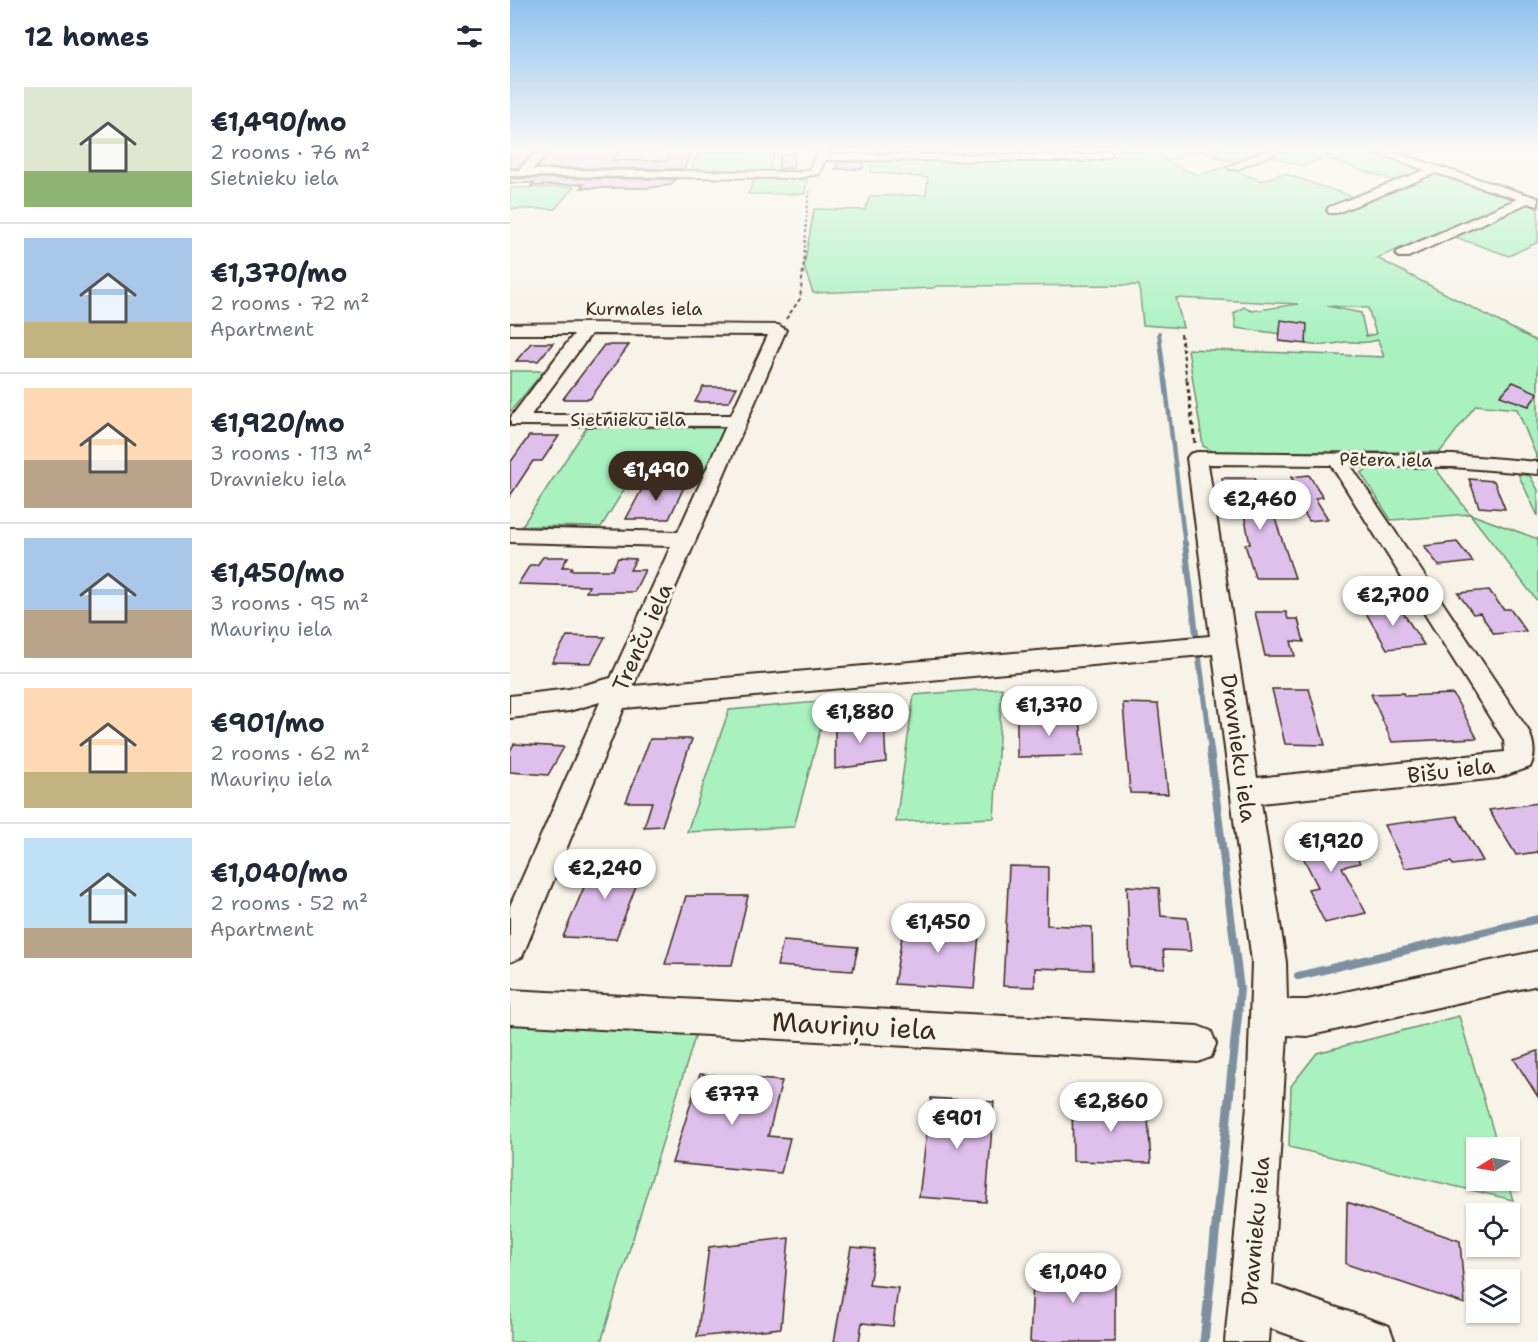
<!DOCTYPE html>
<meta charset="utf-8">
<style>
:root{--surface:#fff;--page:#f2f2f3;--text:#1f2937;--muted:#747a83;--line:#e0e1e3;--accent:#3b2a1e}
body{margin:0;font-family:"Shantell Sans",sans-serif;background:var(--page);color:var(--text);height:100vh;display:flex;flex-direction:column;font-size:22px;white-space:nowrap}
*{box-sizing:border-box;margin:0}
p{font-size:20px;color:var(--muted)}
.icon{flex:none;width:33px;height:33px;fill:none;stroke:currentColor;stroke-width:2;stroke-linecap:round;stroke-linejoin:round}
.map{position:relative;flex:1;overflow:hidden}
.drawer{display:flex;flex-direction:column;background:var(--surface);width:510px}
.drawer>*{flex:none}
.needle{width:39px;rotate:259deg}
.fabs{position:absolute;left:956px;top:1137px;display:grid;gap:12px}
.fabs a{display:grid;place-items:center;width:54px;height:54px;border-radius:0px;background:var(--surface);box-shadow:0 2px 4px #0004;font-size:30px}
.price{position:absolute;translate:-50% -51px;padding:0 14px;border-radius:21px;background:#fff;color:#222;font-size:20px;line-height:39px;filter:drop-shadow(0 2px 3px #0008)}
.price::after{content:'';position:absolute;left:50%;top:36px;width:18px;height:14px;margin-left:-9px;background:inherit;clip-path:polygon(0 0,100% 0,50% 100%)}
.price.on{background:var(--accent);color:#fff}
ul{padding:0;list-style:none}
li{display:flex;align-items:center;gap:18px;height:150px;padding:0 24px}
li+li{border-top:2px solid var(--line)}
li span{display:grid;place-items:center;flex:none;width:168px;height:120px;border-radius:0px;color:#555}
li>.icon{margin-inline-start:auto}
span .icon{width:72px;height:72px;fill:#fffc;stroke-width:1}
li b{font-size:26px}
h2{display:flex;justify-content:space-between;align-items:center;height:72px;padding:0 24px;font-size:26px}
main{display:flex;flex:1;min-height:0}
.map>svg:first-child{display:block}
</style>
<main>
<section class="drawer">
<h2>12 homes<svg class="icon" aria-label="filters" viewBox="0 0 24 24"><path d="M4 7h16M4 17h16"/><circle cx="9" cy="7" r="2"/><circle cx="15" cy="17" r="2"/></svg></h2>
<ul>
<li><span style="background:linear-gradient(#dfe7d0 70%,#8fb573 0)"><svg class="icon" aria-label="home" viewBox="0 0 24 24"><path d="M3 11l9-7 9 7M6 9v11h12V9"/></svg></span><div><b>€1,490/mo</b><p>2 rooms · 76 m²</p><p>Sietnieku iela</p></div></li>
<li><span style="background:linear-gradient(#a9c7e8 70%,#c2b280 0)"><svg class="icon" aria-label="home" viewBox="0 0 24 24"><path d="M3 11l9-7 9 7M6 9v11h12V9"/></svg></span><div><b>€1,370/mo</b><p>2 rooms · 72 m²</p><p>Apartment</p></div></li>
<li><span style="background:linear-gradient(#ffd9b3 60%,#b9a48a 0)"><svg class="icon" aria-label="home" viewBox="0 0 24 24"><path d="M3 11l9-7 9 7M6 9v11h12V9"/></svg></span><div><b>€1,920/mo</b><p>3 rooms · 113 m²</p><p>Dravnieku iela</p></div></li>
<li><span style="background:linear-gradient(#a9c7e8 60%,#b9a48a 0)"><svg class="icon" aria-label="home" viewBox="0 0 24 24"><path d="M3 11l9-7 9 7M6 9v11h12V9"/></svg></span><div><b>€1,450/mo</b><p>3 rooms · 95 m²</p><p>Mauriņu iela</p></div></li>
<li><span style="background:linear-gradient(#ffd9b3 70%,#c2b280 0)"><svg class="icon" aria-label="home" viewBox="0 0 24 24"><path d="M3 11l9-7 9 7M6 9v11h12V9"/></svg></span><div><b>€901/mo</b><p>2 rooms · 62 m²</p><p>Mauriņu iela</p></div></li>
<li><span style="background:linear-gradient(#bfe0f5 75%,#b9a48a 0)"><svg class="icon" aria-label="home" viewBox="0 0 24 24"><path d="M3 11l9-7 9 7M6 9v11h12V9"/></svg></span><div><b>€1,040/mo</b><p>2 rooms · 52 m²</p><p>Apartment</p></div></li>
</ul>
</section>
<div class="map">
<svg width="1028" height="1342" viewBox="0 0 1028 1342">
<rect width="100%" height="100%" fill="#f7f3e8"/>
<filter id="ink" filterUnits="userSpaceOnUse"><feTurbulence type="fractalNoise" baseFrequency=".0167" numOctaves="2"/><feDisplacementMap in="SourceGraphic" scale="12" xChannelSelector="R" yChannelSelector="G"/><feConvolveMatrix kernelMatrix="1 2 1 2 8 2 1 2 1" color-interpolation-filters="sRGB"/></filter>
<g filter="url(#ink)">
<g fill="#a9f2c0" stroke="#728e6f" stroke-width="1.5" fill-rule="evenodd">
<polygon points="309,150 265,151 259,173 180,172 188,151"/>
<polygon points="372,150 514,150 515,156 363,156"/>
<path d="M601,150H748L752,151L724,162L689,151L655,161L688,175L716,167L752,181L773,173L843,197L886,181L814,158L792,166L758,156L773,150H802L820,155L832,150H858L1008,199L867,258L1028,342V460L1007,409L966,405L930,452H704L693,446L678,349L874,357L868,340C851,345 850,341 835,342C821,344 810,347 796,344V337L726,328L724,313L734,307L742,311L788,304L666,298L673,328L633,325L629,285L426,286L423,288L303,293L294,267L304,209L355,210L360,196L416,195L418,178L361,172V160H590L600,157L602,154ZM817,306L858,308L866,334L856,336L851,313Z"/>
<polygon points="246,176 297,177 295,194 238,194"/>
<polygon points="64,187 45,209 0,209 0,188"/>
<polygon points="1017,202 1028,206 1028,242 999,256 939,235"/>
<polygon points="0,371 34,371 0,412"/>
<polygon points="77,427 211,428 215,431 196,475 123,475 91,527 12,526"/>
<polygon points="859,468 925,468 960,514 1028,539 1028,602 960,514 881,520 851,473"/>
<polygon points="1008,474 1020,476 1028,490 1028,516"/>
<polygon points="492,688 484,818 386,822 404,695"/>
<polygon points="318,701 284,827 177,832 219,710"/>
<polygon points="949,1016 988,1147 966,1148 966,1180 997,1181 1003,1200 779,1147 781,1086 807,1053"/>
<polygon points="14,1017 188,1027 91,1342 0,1342 0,1027"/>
</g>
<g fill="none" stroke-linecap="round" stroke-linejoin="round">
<polyline stroke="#7e90a0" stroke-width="3" points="888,154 937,170"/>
<polyline stroke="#7e90a0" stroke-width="4" points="649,333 655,382"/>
<polyline stroke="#7e90a0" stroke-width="4.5" points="655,380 675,545"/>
<g stroke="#7e90a0" stroke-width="6">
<polyline points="675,543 686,634"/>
<polyline points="689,658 701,751"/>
</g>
<g stroke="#7e90a0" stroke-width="8">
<polyline points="700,750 730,989 728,1012"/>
<polyline points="788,976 1028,919"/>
</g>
<polyline stroke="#7e90a0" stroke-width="9" points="694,1342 728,1011"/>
</g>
<g fill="#dfbfec" stroke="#3b2a1e" stroke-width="1.5">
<polygon points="0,150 26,150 8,168 0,168"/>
<polygon points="42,150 111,150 102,160 156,161 161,150 183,150 174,169 27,168"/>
<polygon points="285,153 283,168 268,169 271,154"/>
<polygon points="328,162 354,162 352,169 325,169"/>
<polygon points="0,178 166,179 161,185 137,188 70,188 74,184 21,186 24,183 0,183"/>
<polygon points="771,320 797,324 796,344 769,341"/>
<polygon points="21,343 43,343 28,361 6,361"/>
<polygon points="94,345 119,345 80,399 53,399"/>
<polygon points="1003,382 1028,393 1019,406 990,396"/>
<polygon points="193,387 227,387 219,402 185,402"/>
<polygon points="19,436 49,436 32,461 23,461 0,496 0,463"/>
<polygon points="799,475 813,497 805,498 818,519 799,521 785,498 793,497 781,477"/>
<polygon points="712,478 745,478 754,510 762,510 785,578 745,578 735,544 740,544 732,504 718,504"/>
<polygon points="959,479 984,481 995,509 969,507"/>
<polygon points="134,485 175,485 159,519 116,519"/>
<polygon points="947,542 963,562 929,566 914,546"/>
<polygon points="33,557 58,557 52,567 62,567 61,570 102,570 108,558 126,559 120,570 135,570 124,592 76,592 79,586 8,584 20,565 27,565"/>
<polygon points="979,590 993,609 1000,609 1016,631 984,634 970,613 963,614 948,593"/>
<polygon points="888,605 914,645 877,649 853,608"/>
<polygon points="745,612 776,612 778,619 788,619 794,642 781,641 785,656 755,656"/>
<polygon points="57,636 95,637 81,663 42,662"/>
<polygon points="762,689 799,689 815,745 775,744"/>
<polygon points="893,693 895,696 943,694 967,738 882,742 861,694"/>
<polygon points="613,703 648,704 658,794 620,793"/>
<polygon points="570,716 573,756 507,757 507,717"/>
<polygon points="374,720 376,762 325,769 325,726"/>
<polygon points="140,739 182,739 152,826 134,827 142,802 116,802"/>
<polygon points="4,744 54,747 38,775 0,772 0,751"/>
<polygon points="1028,803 1028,852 1006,855 979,810"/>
<polygon points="947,816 973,861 943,865 941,862 895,868 874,825"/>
<polygon points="830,827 850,863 832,867 856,913 815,923 798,889 808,887 783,837"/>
<polygon points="85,861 135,862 106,939 53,937"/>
<polygon points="499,866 538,867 537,925 582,927 583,970 525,968 525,987 493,986"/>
<polygon points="617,886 649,888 651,916 677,918 681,951 653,950 655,969 620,967"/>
<polygon points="176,896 238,896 222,965 155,964"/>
<polygon points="395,919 470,923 464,989 384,984"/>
<polygon points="273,941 348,947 343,971 267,966"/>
<polygon points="1028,1051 1028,1097 1004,1059"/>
<polygon points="190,1074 272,1081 258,1136 280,1138 271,1173 162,1163"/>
<polygon points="421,1098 484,1102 476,1202 409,1197"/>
<polygon points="562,1102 637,1104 641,1163 563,1161"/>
<polygon points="837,1202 950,1241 955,1304 836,1264"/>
<polygon points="279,1238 271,1328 187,1337 199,1247"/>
<polygon points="341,1247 365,1249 359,1285 388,1288 383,1326 352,1323 349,1342 324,1342"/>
<polygon points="524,1261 605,1269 605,1342 520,1342"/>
</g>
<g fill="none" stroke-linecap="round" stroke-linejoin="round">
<defs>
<g id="minor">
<polygon points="29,150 40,150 22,170 289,172 300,169 308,150 319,150 318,154 573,155 600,150 602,155 597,158 573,161 315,160 309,174 289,178 0,176 0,170 9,170"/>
<polygon points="756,150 771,150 728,169 720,169 718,167"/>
<polygon points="859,150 876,150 1028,198 1028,206 1018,203 898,257 888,257 886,254 888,251 1007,199 926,173 827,213 819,213 817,210 819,207 915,170"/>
<path d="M77,323L268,325L276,330L123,686L700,636L677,458L680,454L687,452L943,455L1028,462V474L943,467L841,466L1018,730C1024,742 1026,755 1020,767L988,778L751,803L776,962L777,1000H797L1028,951V985L797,1036L777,1035L762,1285L879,1326L885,1342H800L760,1328L759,1342H715L737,1105L742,962L703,654L114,708L12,957L0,962V906L90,702L59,711L0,718V696L59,689L101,678L161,546L0,542V528L168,532L216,426L1,425V417L64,334H0V324ZM81,334L258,335L221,415H21ZM698,464L821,465L994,740L995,752L747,778Z"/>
<polygon points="0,990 688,1026 701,1031 706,1044 701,1057 688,1062 0,1024"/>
</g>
</defs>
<use href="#minor" stroke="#3b2a1e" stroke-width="4"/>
<path stroke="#3b2a1e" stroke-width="1.5" stroke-dasharray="3 2" stroke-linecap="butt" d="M294,253C297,232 295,211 300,191"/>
<g stroke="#3b2a1e" stroke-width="2" stroke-dasharray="4 3" stroke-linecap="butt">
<polyline points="276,319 290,299 295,251"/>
<polyline points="671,334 677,382"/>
</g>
<polyline stroke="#3b2a1e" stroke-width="3" stroke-dasharray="4.5 4" stroke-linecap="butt" points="677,380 685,443"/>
<use href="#minor" fill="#f7f3e8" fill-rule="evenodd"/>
</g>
</g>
<linearGradient id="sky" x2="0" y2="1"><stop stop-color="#8fc1ee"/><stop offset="0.44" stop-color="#fbfaf5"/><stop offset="1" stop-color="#fbfaf5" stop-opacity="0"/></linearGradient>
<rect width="1028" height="338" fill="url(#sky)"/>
<g text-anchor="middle" stroke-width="6" stroke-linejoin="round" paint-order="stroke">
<g font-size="18" fill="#3b2a1e" stroke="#f7f3e8">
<text x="134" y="315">Kurmales iela</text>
<text x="118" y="426">Sietnieku iela</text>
<text transform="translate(876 460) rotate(1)" y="6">Pētera iela</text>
</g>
<g font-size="22" fill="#3b2a1e" stroke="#f7f3e8">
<text transform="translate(132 637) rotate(-66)" y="8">Trenču iela</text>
<text transform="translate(729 748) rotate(82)" y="8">Dravnieku iela</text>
<text transform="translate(941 770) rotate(-7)" y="8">Bišu iela</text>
<text transform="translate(745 1231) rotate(-85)" y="8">Dravnieku iela</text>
</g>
<g font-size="27" fill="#3b2a1e" stroke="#f7f3e8">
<text transform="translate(344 1026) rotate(3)" y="9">Mauriņu iela</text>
</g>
</g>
</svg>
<div class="fabs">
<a><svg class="needle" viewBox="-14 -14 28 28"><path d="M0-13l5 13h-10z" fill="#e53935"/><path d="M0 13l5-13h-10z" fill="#747a83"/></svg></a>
<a><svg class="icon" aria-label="locate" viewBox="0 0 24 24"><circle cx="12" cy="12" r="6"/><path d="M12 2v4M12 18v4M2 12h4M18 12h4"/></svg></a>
<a><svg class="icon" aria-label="layers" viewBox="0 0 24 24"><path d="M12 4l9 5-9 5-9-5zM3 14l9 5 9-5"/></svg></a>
</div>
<b class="price on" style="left:146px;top:502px">€1,490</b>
<b class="price" style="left:750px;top:531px">€2,460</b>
<b class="price" style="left:883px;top:627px">€2,700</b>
<b class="price" style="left:539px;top:737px">€1,370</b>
<b class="price" style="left:350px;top:744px">€1,880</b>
<b class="price" style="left:821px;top:873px">€1,920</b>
<b class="price" style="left:95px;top:900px">€2,240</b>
<b class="price" style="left:428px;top:954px">€1,450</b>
<b class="price" style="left:222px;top:1126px">€777</b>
<b class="price" style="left:601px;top:1133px">€2,860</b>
<b class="price" style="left:447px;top:1150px">€901</b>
<b class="price" style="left:563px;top:1304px">€1,040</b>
</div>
</main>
